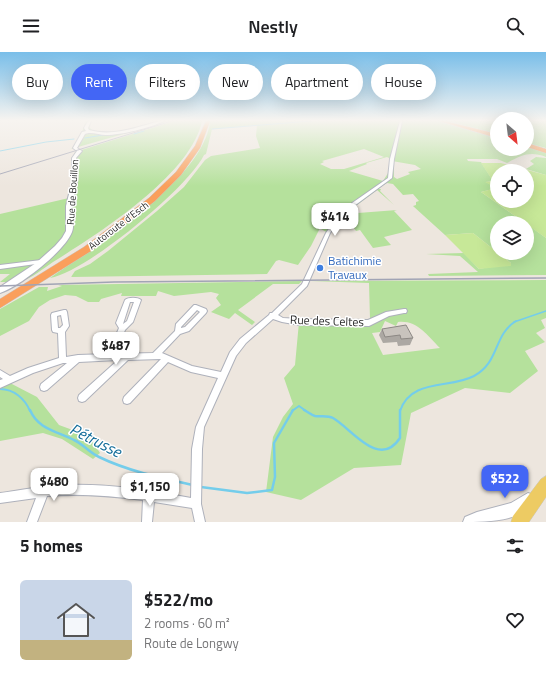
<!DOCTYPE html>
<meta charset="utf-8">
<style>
:root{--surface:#fff;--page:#f6f6f6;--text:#202124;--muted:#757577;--accent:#4366f5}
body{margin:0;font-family:"Titillium Web",sans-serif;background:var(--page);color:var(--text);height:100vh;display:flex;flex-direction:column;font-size:15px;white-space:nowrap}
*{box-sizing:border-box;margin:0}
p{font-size:13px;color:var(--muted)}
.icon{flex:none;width:22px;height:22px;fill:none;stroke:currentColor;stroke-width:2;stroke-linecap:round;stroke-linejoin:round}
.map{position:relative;height:470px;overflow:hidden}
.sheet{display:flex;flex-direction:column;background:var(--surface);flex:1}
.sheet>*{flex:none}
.guide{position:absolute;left:12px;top:12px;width:522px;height:36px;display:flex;gap:8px}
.needle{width:26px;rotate:152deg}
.tools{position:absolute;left:490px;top:60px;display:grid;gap:8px}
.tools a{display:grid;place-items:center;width:44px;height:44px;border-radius:50%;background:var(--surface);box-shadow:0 4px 16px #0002;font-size:20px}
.price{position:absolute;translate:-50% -34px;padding:0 9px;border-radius:8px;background:#fff;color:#222;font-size:13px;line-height:26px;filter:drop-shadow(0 1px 2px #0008)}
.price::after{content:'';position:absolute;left:50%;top:24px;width:12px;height:9px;margin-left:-6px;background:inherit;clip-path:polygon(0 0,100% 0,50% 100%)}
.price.current{background:var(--accent);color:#fff}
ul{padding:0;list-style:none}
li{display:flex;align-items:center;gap:12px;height:100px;padding:0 20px}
li span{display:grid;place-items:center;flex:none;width:112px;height:80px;border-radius:6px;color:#555}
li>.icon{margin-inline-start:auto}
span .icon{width:48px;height:48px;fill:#fffc;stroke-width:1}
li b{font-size:17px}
h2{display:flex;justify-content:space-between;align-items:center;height:48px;padding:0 20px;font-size:17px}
.chip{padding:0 14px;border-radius:18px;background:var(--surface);box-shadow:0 4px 16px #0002;font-size:14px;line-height:36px}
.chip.current{background:var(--accent);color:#fff}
header{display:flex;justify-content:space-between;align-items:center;height:52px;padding:0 20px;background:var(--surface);font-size:18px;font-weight:600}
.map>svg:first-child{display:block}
</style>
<header><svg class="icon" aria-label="menu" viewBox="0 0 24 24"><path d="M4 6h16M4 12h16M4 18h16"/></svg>Nestly<svg class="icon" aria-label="search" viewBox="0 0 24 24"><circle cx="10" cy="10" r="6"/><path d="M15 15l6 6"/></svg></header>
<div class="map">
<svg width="546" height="470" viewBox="0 0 546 470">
<rect width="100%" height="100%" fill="#ede6de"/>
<g fill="#b5e19c" fill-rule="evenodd">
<path d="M86,69H91L89,75L92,78C118,87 143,69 169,69L71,97L78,91Z"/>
<path d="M174,69H202C191,123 98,182 53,210C44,216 31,227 21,229C15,230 7,230 0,230L10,222H0V162L69,146L73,131L71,112L75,100Z"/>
<path d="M210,69H437L497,86V97H527V94L546,100V105C530,99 522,103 507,111L497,107H467L468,109L481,110L493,129L486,130L497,136L481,140L525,171H497V200L473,181L445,183L413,154L416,153V150L419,149L413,142L403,143L393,132L387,131L376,137H381L380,139L394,153L377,138L345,162L397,158L394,159L412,178L384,185L391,193L373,196L360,178L356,179L346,164L341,163L328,181L321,177L324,168L311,194L298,213L279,208L276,209L267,222L71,225L75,219L90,212L108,199L157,159L184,135L205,108L211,104L260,96L256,84L257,73L212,77L206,102L204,103C188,136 86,220 50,226C95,194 205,126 210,69ZM364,97L384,105L344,117H331L320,112L324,110L322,109ZM387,105L389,106L390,118L383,129L349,119L367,112L366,111ZM392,109L415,113L421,117L408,120L410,122L397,127L394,125V114Z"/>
<polygon points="448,69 497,69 497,82"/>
<polygon points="527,69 546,69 546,96 527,91"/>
<polygon points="536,105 546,106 546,123 526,117 534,112 530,109"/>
<polygon points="527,172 546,186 546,223 429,224 428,222 478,220 460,204 426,202 464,201 479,217 511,211 498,201 527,201"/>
<path d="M546,228V266L541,268L545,276L536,281L545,290L525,299L538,319L510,341L465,336L411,361L401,413L354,416L301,448L266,440L273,385L283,365L293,352L284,326L295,313L299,270L325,268L370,267L369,231L311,229ZM385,269L396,274L398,270C417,268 427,283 440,296L383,303L372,281L380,280Z"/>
<polygon points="302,229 299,232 273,232 238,258 255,270 252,273 235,261 229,267 211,260 221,253 216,246 219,242 211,240 174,244 158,239 156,244 121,244 122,241 101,247 99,250 88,250 76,244 65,243 50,248 39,255 29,269 0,284 0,257 39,235 48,235 47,239 62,234 58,233"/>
<polygon points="10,331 37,345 59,373 89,384 100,401 93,407 62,387 43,381 0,389 0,337"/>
</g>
<g fill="#c7e898" fill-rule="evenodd">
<path d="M481,111H501L546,123V186L481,140L496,136L485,130L493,129ZM497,119H527V149H497Z"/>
<polygon points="473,181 511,211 511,214 479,217 445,183"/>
</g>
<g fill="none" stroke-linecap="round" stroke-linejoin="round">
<g stroke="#74cdeb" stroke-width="1">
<polyline points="212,77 311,69"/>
<polyline points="134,82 144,79"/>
<polyline points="85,86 103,83"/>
<polyline points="0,99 46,90 74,87"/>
</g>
<polyline stroke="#74cdeb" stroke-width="1.5" points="514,270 546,259"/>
<g stroke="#74cdeb" stroke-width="2">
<path d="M0,337C14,337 25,347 30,359"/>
<polyline points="292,359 299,354 306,359"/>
<path d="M400,359C411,326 450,337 474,324C500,310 493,283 516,269"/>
</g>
<g stroke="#74cdeb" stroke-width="2.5">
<path d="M30,358C38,377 56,379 74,388C83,392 90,401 99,405C128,419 161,426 193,433"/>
<path d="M304,358C308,360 311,363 315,364C321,365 327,363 333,366C351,376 379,418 400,386V358"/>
<polyline points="201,435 247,441 272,438 275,425 274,391 293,358"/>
</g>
<defs>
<g id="street">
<path d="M400,69H402L394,107L392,126L346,160L330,181L307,234L278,263L283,266L299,267L368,268L386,260L404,257H406L407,259L406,261H404L389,264L369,274L299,273L282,270L273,267L246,291L236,304L204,375L202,397L201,452L205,470H195L192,456L154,450L152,470H142L143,448C111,444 79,441 47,444L37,470H27L36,446L0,451V441C21,438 42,434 63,433C106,431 149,438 191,446L192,397L196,375L218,326L191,320L168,310L130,351L127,352L124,351L123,348L124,345L161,307L128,308L85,349L82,350L79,349L78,346L79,343L118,308L79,310L47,338L44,339L41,338L40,335L41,332L67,311H63L33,321L0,336V328L3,327L0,325V318L10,324L28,316L59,306L58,281L53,280L52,278L51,263L52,261L64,258H66L67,260L69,274L65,280L66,305L78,303L108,302L119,276L116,271L125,248C128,245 138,245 141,248L133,270L125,278L116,302L153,301L175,279L176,272L194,253H196L206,257L207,259L206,261L189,279L180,282L162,301L192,314L221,320L230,300L240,287L269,263L270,261H272L302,232L326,181L342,158L388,126L390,107ZM130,250H134L127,269L123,272ZM197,258L200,260L185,275L181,276V275ZM61,263L63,273L60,276H58L57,264Z"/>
<polygon points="41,208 44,210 43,211 0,217 0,213"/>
</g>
<g id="secondary">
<path d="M88,69H91L88,76L89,78C113,85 137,75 160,69H164C150,76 121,83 106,83C99,83 91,79 85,82L77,96L82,99L76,106C76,114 78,123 77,131C76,139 72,147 72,155C71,163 75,172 72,180C65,199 19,235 0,241V235L36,211L55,194L62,186L66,179V154L72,130V106L77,99L73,96L82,80L86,79L84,76Z"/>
<path d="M528,441L533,443L535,448C526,470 483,470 463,470L465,465L477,460L511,451Z"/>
</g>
<polygon id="primary" points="546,424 546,445 529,470 511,470 513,464 541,427"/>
<g id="highway">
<polygon points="206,69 210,69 200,96 181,123 155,149 91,199 0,256 0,247 84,195 149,146 176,120 195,94"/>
<polygon points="439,69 445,69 497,82 497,86"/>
<polygon points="527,91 546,97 546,101 527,95"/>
</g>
</defs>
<use href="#street" stroke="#aeb1bb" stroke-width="2"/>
<use href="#secondary" stroke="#aeb1bb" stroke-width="2"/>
<use href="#primary" stroke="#c8c8c8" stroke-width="1"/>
<use href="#highway" stroke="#c8c8c8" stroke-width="1"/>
<use href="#street" fill="#fff" fill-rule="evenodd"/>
<use href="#secondary" fill="#fff" fill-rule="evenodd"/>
<use href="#primary" fill="#edcb63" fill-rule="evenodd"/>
<use href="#highway" fill="#fa9f5c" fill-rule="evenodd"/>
<polyline stroke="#a1a4b5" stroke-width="1" points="0,122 172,69"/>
<polyline stroke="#a1a4b5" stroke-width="1.5" points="0,234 114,230 546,226"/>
</g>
<polygon fill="#aca8a3" points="382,277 413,286 410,293 398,294 397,290 383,291 379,283"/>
<polygon fill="#c8c3bd" stroke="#8c8884" points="406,273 413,286 401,287 400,283 385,285 382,277"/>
<linearGradient id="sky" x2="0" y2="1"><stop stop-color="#79bee9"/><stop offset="0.51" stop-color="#f7f4f0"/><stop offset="1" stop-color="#f7f4f0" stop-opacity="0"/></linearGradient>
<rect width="546" height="134" fill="url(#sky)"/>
<circle fill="#3f7fe0" stroke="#fff" stroke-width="1.5" cx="320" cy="216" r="4"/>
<g text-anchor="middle" stroke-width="3" stroke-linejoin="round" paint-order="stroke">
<g font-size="10" fill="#2b2b2b" stroke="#fff">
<text transform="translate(72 140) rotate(-86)" y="4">Rue de Bouillon</text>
<text transform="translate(118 173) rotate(-37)" y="4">Autoroute d'Esch</text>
</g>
<g font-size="12" fill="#366cbe" stroke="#fff" text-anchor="start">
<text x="328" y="213">Batichimie<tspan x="328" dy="14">Travaux</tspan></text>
</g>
<g font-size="12" fill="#2b2b2b" stroke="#fff">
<text transform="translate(327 269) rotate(2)" y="4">Rue des Celtes</text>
</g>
<g font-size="16" font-style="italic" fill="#116c99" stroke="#fff">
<text transform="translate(96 388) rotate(27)" y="6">Pétrusse</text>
</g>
</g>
</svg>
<div class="tools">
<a><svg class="needle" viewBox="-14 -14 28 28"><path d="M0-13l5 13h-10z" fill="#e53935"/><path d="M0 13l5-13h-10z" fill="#757577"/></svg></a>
<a><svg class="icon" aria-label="locate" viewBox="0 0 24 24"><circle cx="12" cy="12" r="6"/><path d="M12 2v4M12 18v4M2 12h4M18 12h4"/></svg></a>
<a><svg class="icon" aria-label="layers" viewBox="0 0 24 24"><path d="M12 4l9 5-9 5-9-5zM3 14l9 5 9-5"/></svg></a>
</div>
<b class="price" style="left:335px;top:185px">$414</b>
<b class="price" style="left:116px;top:314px">$487</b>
<b class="price current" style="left:505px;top:447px">$522</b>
<b class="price" style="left:54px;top:450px">$480</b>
<b class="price" style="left:150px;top:455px">$1,150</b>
<div class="guide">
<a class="chip">Buy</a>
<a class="chip current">Rent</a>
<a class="chip">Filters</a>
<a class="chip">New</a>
<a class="chip">Apartment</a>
<a class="chip">House</a>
</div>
</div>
<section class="sheet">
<h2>5 homes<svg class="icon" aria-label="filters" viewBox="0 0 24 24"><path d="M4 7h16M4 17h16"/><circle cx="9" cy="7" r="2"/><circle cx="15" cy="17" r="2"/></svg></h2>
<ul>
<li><span style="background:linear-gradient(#c9d6e8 75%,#c2b280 0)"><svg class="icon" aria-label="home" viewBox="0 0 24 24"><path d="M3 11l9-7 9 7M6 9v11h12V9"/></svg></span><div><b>$522/mo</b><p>2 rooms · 60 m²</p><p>Route de Longwy</p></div><svg class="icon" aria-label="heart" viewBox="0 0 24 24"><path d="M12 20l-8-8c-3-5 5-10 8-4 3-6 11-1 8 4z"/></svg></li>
</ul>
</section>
